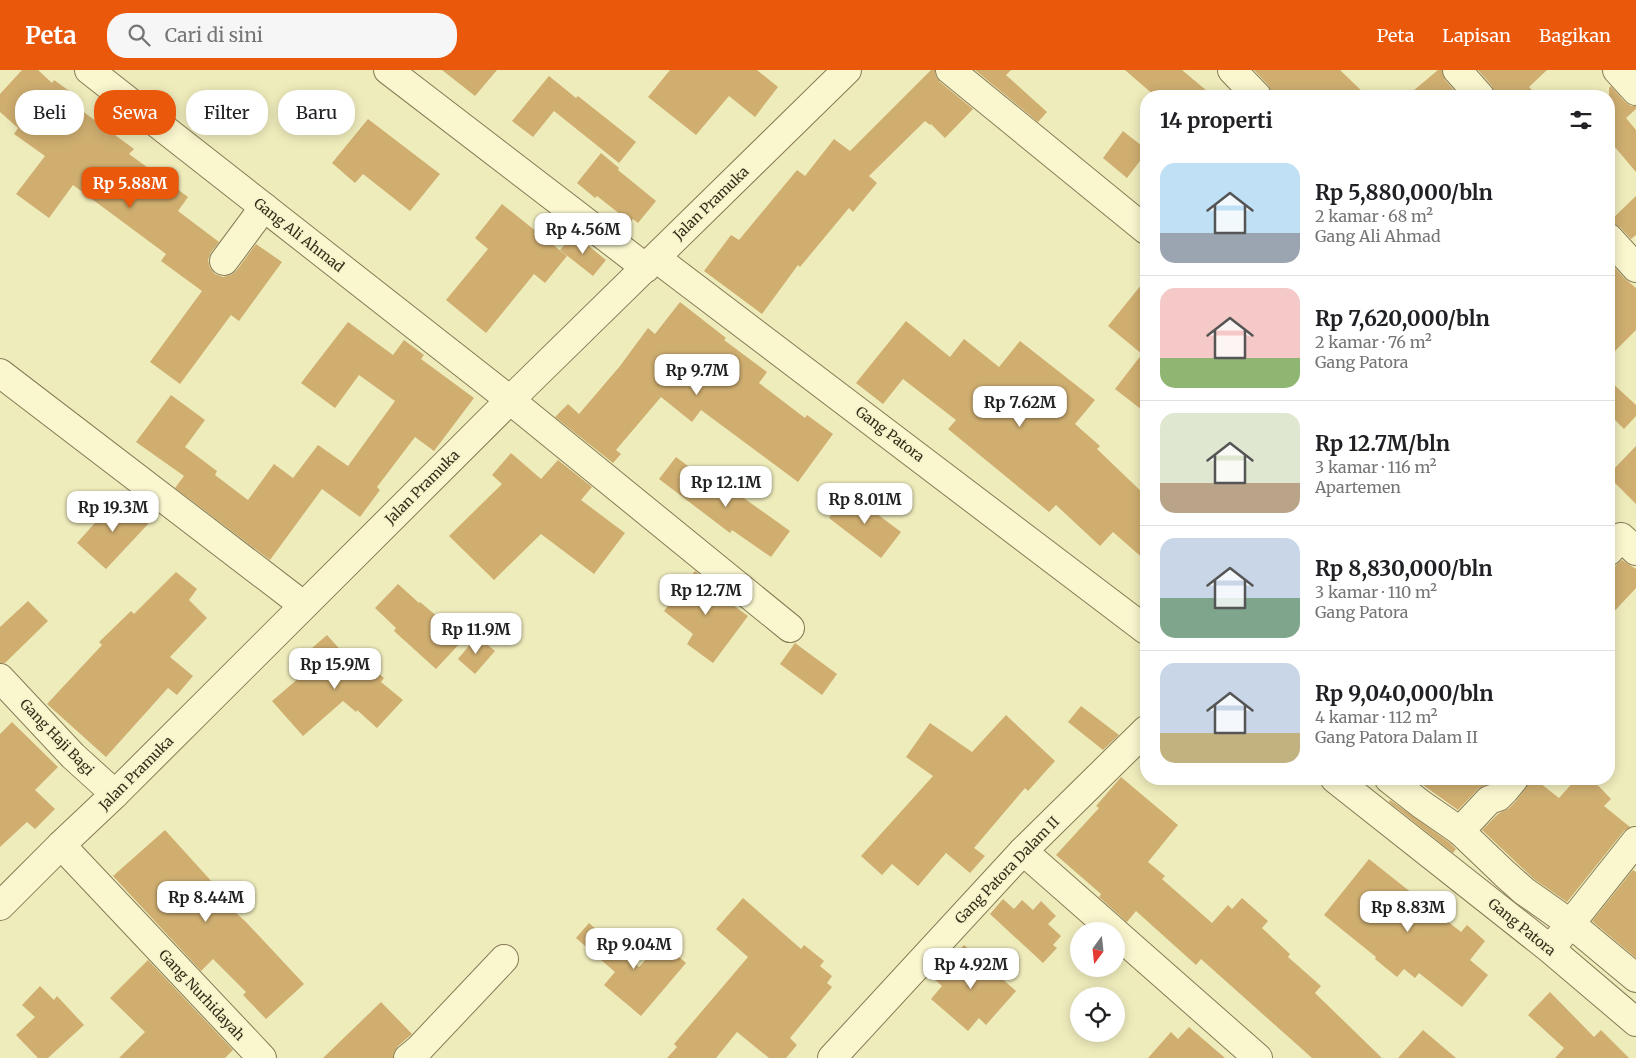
<!DOCTYPE html>
<html lang="id">
<meta charset="utf-8">
<style>
:root{--surface:#fff;--page:#f6f6f6;--text:#202124;--muted:#757577;--line:#e0e0e0;--accent:#ea580c}
body{margin:0;font-family:Merriweather,serif;background:var(--page);color:var(--text);height:100vh;display:flex;flex-direction:column;font-size:19px;white-space:nowrap}
*{box-sizing:border-box;margin:0}
p{font-size:16px;color:var(--muted)}
.icon{flex:none;width:28px;height:28px;fill:none;stroke:currentColor;stroke-width:2;stroke-linecap:round;stroke-linejoin:round}
.map{position:relative;flex:1;overflow:hidden}
.drawer{position:absolute;left:1140px;top:20px;width:475px;height:695px;display:flex;flex-direction:column;background:var(--surface);border-radius:20px;box-shadow:0 2px 12px #0003}
.drawer>*{flex:none}
.banner{position:absolute;left:15px;top:20px;width:475px;height:45px;display:flex;gap:10px}
.needle{width:32px;rotate:195deg}
.fabs{position:absolute;left:1070px;top:852px;display:grid;gap:10px}
.fabs a{display:grid;place-items:center;width:55px;height:55px;border-radius:50%;background:var(--surface);box-shadow:0 2px 12px #0003;font-size:25px}
.price{position:absolute;translate:-50% -42px;padding:0 11px;border-radius:10px;background:#fff;color:#222;font-size:16px;line-height:32px;filter:drop-shadow(0 1px 2px #0008)}
.price::after{content:'';position:absolute;left:50%;top:30px;width:15px;height:11px;margin-left:-8px;background:inherit;clip-path:polygon(0 0,100% 0,50% 100%)}
.price.on{background:var(--accent);color:#fff}
ul{padding:0;list-style:none}
li{display:flex;align-items:center;gap:15px;height:125px;padding:0 20px}
li+li{border-top:1px solid var(--line)}
li span{display:grid;place-items:center;flex:none;width:140px;height:100px;border-radius:15px;color:#555}
li>.icon{margin-inline-start:auto}
span .icon{width:60px;height:60px;fill:#fffc;stroke-width:1}
li b{font-size:21px}
h2{display:flex;justify-content:space-between;align-items:center;height:60px;padding:0 20px;font-size:21px}
.tag{padding:0 18px;border-radius:20px;background:var(--surface);box-shadow:0 2px 12px #0003;font-size:18px;line-height:45px}
.tag.on{background:var(--accent);color:#fff}
header{display:flex;align-items:center;gap:30px;box-sizing:border-box;height:70px;padding:0 25px;background:var(--accent);color:#fff}
header strong{font-size:24px}
nav{display:flex;gap:28px;margin-inline-start:auto;font-size:18px}
.search{width:350px;height:45px;background:var(--page);display:flex;align-items:center;gap:12px;box-sizing:border-box;padding:0 18px;border-radius:20px;color:var(--muted);font-size:19px}
.map>svg:first-child{display:block}
</style>
<header>
<strong>Peta</strong>
<div class="search"><svg class="icon" aria-label="search" viewBox="0 0 24 24"><circle cx="10" cy="10" r="6"/><path d="M15 15l6 6"/></svg>Cari di sini</div>
<nav><a>Peta</a><a>Lapisan</a><a>Bagikan</a></nav>
</header>
<div class="map">
<svg width="1636" height="988" viewBox="0 0 1636 988">
<rect width="100%" height="100%" fill="#efecbc"/>
<g fill="#cfae70">
<polygon points="22,0 38,0 52,13 54,10 75,25 70,32 134,79 129,84 188,127 178,141 219,172 211,182 208,190 210,198 215,204 223,207 231,205 237,200 256,174 282,192 239,251 231,245 180,314 150,292 202,221 161,191 166,184 73,115 49,148 16,124 45,86 14,64 18,58 0,42 0,24"/>
<polygon points="442,0 497,0 475,26"/>
<polygon points="670,0 757,0 778,17 755,47 729,26 696,65 648,27"/>
<polygon points="931,0 935,0 936,6 940,12 973,39 945,68 931,54 930,55 925,51 869,106 877,113 853,142 849,138 800,197 798,195 762,244 704,201 731,165 739,170 797,100 805,106 834,69 850,81"/>
<polygon points="975,0 1011,0 1006,5 1047,42 1038,52"/>
<polygon points="1125,0 1182,0 1213,26 1155,26"/>
<polygon points="1254,0 1340,0 1367,26 1274,26 1268,15"/>
<polygon points="1438,0 1442,0 1445,10 1459,26 1407,26"/>
<polygon points="1478,0 1547,0 1529,17 1538,26 1495,26 1492,16"/>
<polygon points="549,6 576,28 578,26 636,72 619,93 554,41 533,67 512,51"/>
<polygon points="1611,16 1625,32 1631,36 1636,36 1636,39 1626,48 1636,60 1636,102 1609,70 1609,18"/>
<polygon points="368,49 440,104 410,141 363,104 355,113 332,93"/>
<polygon points="1123,61 1146,79 1146,83 1127,108 1103,88"/>
<polygon points="601,83 619,98 618,100 656,131 638,153 633,149 630,152 597,126 595,128 577,113"/>
<polygon points="1636,126 1636,165 1631,169 1620,157 1609,152"/>
<polygon points="502,134 567,186 545,213 534,204 486,263 446,230 488,179 475,168"/>
<polygon points="574,164 606,190 593,206 560,180"/>
<polygon points="1609,191 1624,208 1636,218 1636,260 1609,287"/>
<polygon points="1146,209 1146,343 1115,319 1142,284 1108,256"/>
<polygon points="680,232 726,268 724,270 767,302 759,313 805,348 807,345 833,364 798,412 701,340 692,352 661,327 616,380 621,384 613,393 555,347 568,334 579,344 620,296 648,258 655,264"/>
<polygon points="906,251 950,287 964,269 999,297 1020,271 1095,330 1075,354 1100,376 1097,379 1146,426 1146,491 1113,462 1100,476 1056,435 1049,442 948,359 956,350 903,309 883,334 856,313"/>
<polygon points="348,252 393,285 404,270 424,285 421,289 474,328 434,381 415,367 377,417 380,420 360,447 322,419 270,490 175,418 184,406 136,372 171,325 205,350 185,377 217,401 215,405 248,430 274,394 293,408 318,375 348,396 395,331 359,305 335,338 301,313"/>
<polygon points="1609,310 1636,335 1636,346 1624,359 1609,344"/>
<polygon points="1636,376 1636,434 1609,407 1609,404"/>
<polygon points="511,383 541,409 558,390 592,417 581,430 625,463 594,504 541,464 494,510 449,466 502,414 492,405"/>
<polygon points="676,387 720,420 724,414 790,461 771,487 732,460 730,463 659,409"/>
<polygon points="848,422 901,462 881,488 829,448"/>
<polygon points="119,426 149,453 106,499 77,473"/>
<polygon points="1622,490 1636,499 1636,518 1609,547 1609,496 1615,496"/>
<polygon points="695,501 721,522 719,525 748,546 713,593 687,574 693,564 664,541"/>
<polygon points="176,502 197,519 189,530 207,548 170,587 193,606 177,625 168,618 106,687 47,634 102,575 99,572 131,541 134,544"/>
<polygon points="398,514 419,533 420,532 439,548 437,550 461,572 436,599 394,561 396,558 375,538"/>
<polygon points="28,531 48,551 5,593 0,593 0,557"/>
<polygon points="327,565 354,595 360,588 384,608 381,612 403,630 377,658 357,640 356,642 343,631 303,666 272,631 314,595 304,585"/>
<polygon points="477,566 495,581 475,604 458,589"/>
<polygon points="795,573 837,604 822,625 780,594"/>
<polygon points="1081,636 1119,665 1103,680 1068,652"/>
<polygon points="1006,645 1055,691 1028,721 1025,718 974,778 985,786 970,803 946,783 918,816 892,794 882,805 861,786 933,706 906,687 930,653 972,682"/>
<polygon points="12,652 58,697 35,720 55,739 35,759 27,752 0,777 0,664"/>
<polygon points="1121,707 1178,755 1148,792 1165,806 1162,809 1212,853 1228,835 1232,839 1242,828 1268,851 1262,858 1290,884 1288,887 1321,916 1315,923 1382,988 1312,988 1201,889 1196,895 1136,841 1127,852 1099,827 1101,824 1056,785 1099,738 1096,736"/>
<polygon points="1417,709 1494,709 1490,713 1478,719 1458,740 1416,710"/>
<polygon points="1529,709 1535,709 1559,728 1576,709 1592,709 1611,729 1604,736 1630,757 1624,761 1567,832 1534,809 1482,760 1498,744 1509,738 1516,731 1526,718"/>
<polygon points="1390,730 1450,773 1456,779 1453,783 1389,732"/>
<polygon points="165,760 223,824 219,827 246,852 304,914 266,949 243,925 246,922 213,889 201,901 113,806"/>
<polygon points="1369,789 1461,862 1467,855 1485,871 1470,890 1488,905 1462,937 1419,903 1415,908 1404,899 1397,907 1375,889 1376,887 1324,845"/>
<polygon points="1633,800 1636,802 1636,888 1592,851"/>
<polygon points="743,828 801,879 804,875 824,891 820,896 832,906 827,913 832,917 790,968 797,975 786,988 769,988 737,962 716,988 667,988 677,977 674,974 748,887 716,859"/>
<polygon points="1003,829 1014,839 1022,830 1033,840 1041,831 1056,846 1048,854 1061,866 1053,875 1057,878 1043,893 990,844"/>
<polygon points="589,853 639,897 662,872 686,893 641,946 604,915 615,902 576,868"/>
<polygon points="964,875 1016,921 986,955 979,948 968,961 931,929 942,916 934,909"/>
<polygon points="148,890 233,980 225,988 119,988 145,962 110,928"/>
<polygon points="40,916 54,930 57,926 84,955 48,988 38,988 16,965 35,947 22,935"/>
<polygon points="1550,922 1594,967 1601,960 1629,988 1555,988 1564,978 1528,945"/>
<polygon points="381,932 412,964 398,976 394,982 393,988 323,988"/>
<polygon points="1189,957 1225,988 1148,988 1171,962 1178,969"/>
<polygon points="1423,960 1456,988 1398,988"/>
</g>
<g fill="none" stroke-linecap="round" stroke-linejoin="round">
<defs>
<g id="minor">
<polyline points="89,0 510,330 790,558"/>
<polyline points="388,0 646,198"/>
<polyline points="950,0 1146,160"/>
<polyline points="1232,0 1257,26"/>
<polyline points="1457,0 1480,26"/>
<polyline points="1617,0 1636,21"/>
<polyline points="1609,168 1636,198"/>
<polyline points="656,188 1146,560"/>
<polyline points="224,191 264,137"/>
<polyline points="0,303 303,535"/>
<polyline points="1609,481 1621,467 1636,481"/>
<polyline points="0,608 73,686 115,724"/>
<polyline points="1335,709 1550,879 1636,952"/>
<polyline points="1389,709 1421,734 1460,761 1505,804 1524,821 1571,854 1636,908"/>
<polyline points="1460,761 1489,730 1498,727 1505,720 1514,709"/>
<polyline points="61,775 262,988"/>
<polyline points="1023,781 1114,861"/>
<polyline points="0,836 61,775 115,724 510,330 847,0"/>
<polyline points="1116,863 1258,988"/>
<polyline points="1559,868 1636,771"/>
<polyline points="408,988 419,979 504,889"/>
<polyline points="832,988 1023,781 1146,660"/>
</g>
</defs>
<use href="#minor" stroke="#877b55" stroke-width="30"/>
<use href="#minor" stroke="#faf7cf" stroke-width="28"/>
</g>
<g text-anchor="middle" stroke-width="4" stroke-linejoin="round" paint-order="stroke">
<g font-size="14" fill="#352e1b" stroke="#f6f4cb">
<text transform="translate(711 133) rotate(-44)" y="5">Jalan Pramuka</text>
<text transform="translate(299 165) rotate(38)" y="5">Gang Ali Ahmad</text>
<text transform="translate(890 364) rotate(37)" y="5">Gang Patora</text>
<text transform="translate(422 417) rotate(-45)" y="5">Jalan Pramuka</text>
<text transform="translate(57 667) rotate(46)" y="5">Gang Haji Bagi</text>
<text transform="translate(136 703) rotate(-45)" y="5">Jalan Pramuka</text>
<text transform="translate(1007 800) rotate(-46)" y="5">Gang Patora Dalam II</text>
<text transform="translate(1522 857) rotate(39)" y="5">Gang Patora</text>
<text transform="translate(202 925) rotate(47)" y="5">Gang Nurhidayah</text>
</g>
</g>
</svg>
<div class="fabs">
<a><svg class="needle" viewBox="-14 -14 28 28"><path d="M0-13l5 13h-10z" fill="#e53935"/><path d="M0 13l5-13h-10z" fill="#757577"/></svg></a>
<a><svg class="icon" aria-label="locate" viewBox="0 0 24 24"><circle cx="12" cy="12" r="6"/><path d="M12 2v4M12 18v4M2 12h4M18 12h4"/></svg></a>
</div>
<b class="price on" style="left:130px;top:139px">Rp 5.88M</b>
<b class="price" style="left:583px;top:185px">Rp 4.56M</b>
<b class="price" style="left:697px;top:326px">Rp 9.7M</b>
<b class="price" style="left:1020px;top:358px">Rp 7.62M</b>
<b class="price" style="left:726px;top:438px">Rp 12.1M</b>
<b class="price" style="left:865px;top:455px">Rp 8.01M</b>
<b class="price" style="left:113px;top:463px">Rp 19.3M</b>
<b class="price" style="left:706px;top:546px">Rp 12.7M</b>
<b class="price" style="left:476px;top:585px">Rp 11.9M</b>
<b class="price" style="left:335px;top:620px">Rp 15.9M</b>
<b class="price" style="left:206px;top:853px">Rp 8.44M</b>
<b class="price" style="left:1408px;top:863px">Rp 8.83M</b>
<b class="price" style="left:634px;top:900px">Rp 9.04M</b>
<b class="price" style="left:971px;top:920px">Rp 4.92M</b>
<div class="banner">
<a class="tag">Beli</a>
<a class="tag on">Sewa</a>
<a class="tag">Filter</a>
<a class="tag">Baru</a>
</div>
<section class="drawer">
<h2>14 properti<svg class="icon" aria-label="filters" viewBox="0 0 24 24"><path d="M4 7h16M4 17h16"/><circle cx="9" cy="7" r="2"/><circle cx="15" cy="17" r="2"/></svg></h2>
<ul>
<li><span style="background:linear-gradient(#bfe0f5 70%,#9aa5b1 0)"><svg class="icon" aria-label="home" viewBox="0 0 24 24"><path d="M3 11l9-7 9 7M6 9v11h12V9"/></svg></span><div><b>Rp 5,880,000/bln</b><p>2 kamar · 68 m²</p><p>Gang Ali Ahmad</p></div></li>
<li><span style="background:linear-gradient(#f6c9c9 70%,#8fb573 0)"><svg class="icon" aria-label="home" viewBox="0 0 24 24"><path d="M3 11l9-7 9 7M6 9v11h12V9"/></svg></span><div><b>Rp 7,620,000/bln</b><p>2 kamar · 76 m²</p><p>Gang Patora</p></div></li>
<li><span style="background:linear-gradient(#dfe7d0 70%,#b9a48a 0)"><svg class="icon" aria-label="home" viewBox="0 0 24 24"><path d="M3 11l9-7 9 7M6 9v11h12V9"/></svg></span><div><b>Rp 12.7M/bln</b><p>3 kamar · 116 m²</p><p>Apartemen</p></div></li>
<li><span style="background:linear-gradient(#c9d6e8 60%,#7fa58c 0)"><svg class="icon" aria-label="home" viewBox="0 0 24 24"><path d="M3 11l9-7 9 7M6 9v11h12V9"/></svg></span><div><b>Rp 8,830,000/bln</b><p>3 kamar · 110 m²</p><p>Gang Patora</p></div></li>
<li><span style="background:linear-gradient(#c9d6e8 70%,#c2b280 0)"><svg class="icon" aria-label="home" viewBox="0 0 24 24"><path d="M3 11l9-7 9 7M6 9v11h12V9"/></svg></span><div><b>Rp 9,040,000/bln</b><p>4 kamar · 112 m²</p><p>Gang Patora Dalam II</p></div></li>
</ul>
</section>
</div>
